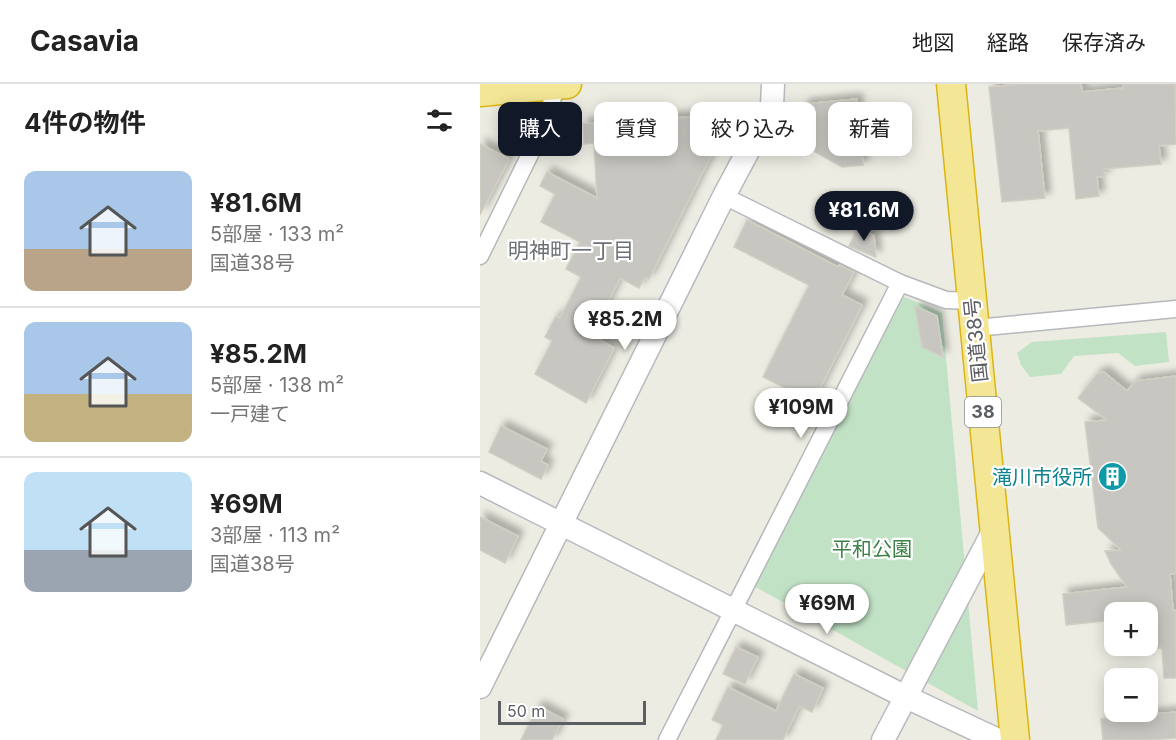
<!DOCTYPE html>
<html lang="ja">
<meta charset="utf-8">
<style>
:root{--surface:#fff;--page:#f6f6f6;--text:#222;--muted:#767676;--line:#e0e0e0;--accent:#111827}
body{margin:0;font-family:Inter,"Noto Sans JP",sans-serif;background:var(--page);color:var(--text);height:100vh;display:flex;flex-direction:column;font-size:22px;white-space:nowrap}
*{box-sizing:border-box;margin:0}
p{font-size:20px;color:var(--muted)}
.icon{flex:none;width:33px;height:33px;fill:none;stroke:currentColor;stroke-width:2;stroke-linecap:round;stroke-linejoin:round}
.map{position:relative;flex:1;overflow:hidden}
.drawer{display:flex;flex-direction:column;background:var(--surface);width:480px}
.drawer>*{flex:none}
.banner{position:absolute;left:18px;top:18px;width:570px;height:54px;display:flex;gap:12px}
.tools{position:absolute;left:624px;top:518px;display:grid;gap:12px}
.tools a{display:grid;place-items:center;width:54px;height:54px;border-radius:12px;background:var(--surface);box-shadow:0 3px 15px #0003;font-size:30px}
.scale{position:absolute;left:18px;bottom:15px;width:148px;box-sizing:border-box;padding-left:6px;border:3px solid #5b5e63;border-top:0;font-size:16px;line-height:21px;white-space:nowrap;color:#5b5e63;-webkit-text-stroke:4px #fff;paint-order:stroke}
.price{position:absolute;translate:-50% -51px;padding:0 14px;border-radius:21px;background:#fff;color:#222;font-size:20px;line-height:39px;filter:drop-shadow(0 2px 3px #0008)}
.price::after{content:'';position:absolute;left:50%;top:36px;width:18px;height:14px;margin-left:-9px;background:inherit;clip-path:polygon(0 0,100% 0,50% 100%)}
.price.active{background:var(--accent);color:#fff}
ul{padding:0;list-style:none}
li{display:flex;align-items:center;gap:18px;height:150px;padding:0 24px}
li+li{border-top:2px solid var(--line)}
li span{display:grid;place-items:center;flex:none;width:168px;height:120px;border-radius:12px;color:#555}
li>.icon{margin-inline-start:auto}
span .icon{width:72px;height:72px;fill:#fffc;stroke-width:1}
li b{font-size:26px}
h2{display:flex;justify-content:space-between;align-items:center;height:72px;padding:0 24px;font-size:26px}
.pill{padding:0 21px;border-radius:12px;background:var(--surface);box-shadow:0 3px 15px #0003;font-size:21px;line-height:54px}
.pill.active{background:var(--accent);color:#fff}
header{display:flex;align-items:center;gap:36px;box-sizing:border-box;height:84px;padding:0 30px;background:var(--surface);border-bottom:2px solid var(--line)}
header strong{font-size:28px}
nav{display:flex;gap:33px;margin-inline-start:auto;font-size:21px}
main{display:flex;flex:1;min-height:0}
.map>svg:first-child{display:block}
</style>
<header>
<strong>Casavia</strong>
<nav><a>地図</a><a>経路</a><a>保存済み</a></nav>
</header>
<main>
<section class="drawer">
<h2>4件の物件<svg class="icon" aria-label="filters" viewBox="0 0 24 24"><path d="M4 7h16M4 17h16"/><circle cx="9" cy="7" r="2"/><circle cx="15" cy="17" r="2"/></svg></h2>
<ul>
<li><span style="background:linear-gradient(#a9c7e8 65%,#b9a48a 0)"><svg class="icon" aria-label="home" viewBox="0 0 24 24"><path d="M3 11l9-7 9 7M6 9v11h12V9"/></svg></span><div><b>¥81.6M</b><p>5部屋 · 133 m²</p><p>国道38号</p></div></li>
<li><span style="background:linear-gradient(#a9c7e8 60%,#c2b280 0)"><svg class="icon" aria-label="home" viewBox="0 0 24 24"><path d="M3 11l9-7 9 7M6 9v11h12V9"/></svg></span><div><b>¥85.2M</b><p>5部屋 · 138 m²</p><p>一戸建て</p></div></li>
<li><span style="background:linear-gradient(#bfe0f5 65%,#9aa5b1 0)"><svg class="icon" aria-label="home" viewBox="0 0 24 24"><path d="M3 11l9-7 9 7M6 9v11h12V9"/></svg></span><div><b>¥69M</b><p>3部屋 · 113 m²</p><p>国道38号</p></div></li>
</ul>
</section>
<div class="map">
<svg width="696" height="656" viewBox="0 0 696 656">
<defs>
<filter id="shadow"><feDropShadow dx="5.5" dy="-5.5" stdDeviation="3" flood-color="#0004"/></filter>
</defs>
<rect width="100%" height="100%" fill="#edece3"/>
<g fill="#c2e2c6">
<polygon points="420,211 462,229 498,627 272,501"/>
<polygon points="686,248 689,278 655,282 638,269 594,272 581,290 550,293 541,281 537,269 552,258"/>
</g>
<g fill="#c8c6c0" stroke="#d1cec2" stroke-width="1.5" filter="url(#shadow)">
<polygon points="542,0 601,0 602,8 643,4 643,0 695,0 696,60 679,62 681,80 624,85 625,92 617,93 619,112 596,115 589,44 558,47 565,114 522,118 509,3"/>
<polygon points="377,15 383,81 362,83 307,52 325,20"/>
<polygon points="252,30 169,195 165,193 159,204 140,194 111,251 134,264 106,319 55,290 72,257 65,253 76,232 80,234 101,193 86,185 100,158 61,138 75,110 60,102 67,88 117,114 114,59 104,60 103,40"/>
<polygon points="0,60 29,75 0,131"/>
<polygon points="267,136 358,183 359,181 374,188 362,211 382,221 333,318 283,293 329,201 254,163"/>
<polygon points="378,144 394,152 396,173 369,162"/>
<polygon points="435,222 457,232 463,273 442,263"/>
<polygon points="624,288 647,307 656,297 696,292 696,489 690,490 693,527 696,526 696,594 684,594 682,564 668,565 668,528 634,528 634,536 586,541 583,510 647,503 631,480 625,467 641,466 618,444 605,338 627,336 598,314 617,290"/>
<polygon points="21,342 67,365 61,377 68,381 61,395 9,368"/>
<polygon points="0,433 38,452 25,479 0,466"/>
<polygon points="256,563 278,573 265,600 243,590"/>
<polygon points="314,590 343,604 332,628 319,622 303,656 236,656 243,641 232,636 248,603 296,627"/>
<polygon points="58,622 83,635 72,656 41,656"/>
<polygon points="696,628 696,654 669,656 623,656 621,635"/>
</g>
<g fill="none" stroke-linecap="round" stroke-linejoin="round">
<defs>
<g id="street">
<polyline points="244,112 420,199 466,216 492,217"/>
<polyline points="0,172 63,44 77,1"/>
<polyline points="495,244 696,225"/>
<polyline points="187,656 420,199"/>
</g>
<g id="secondary">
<polyline points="0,399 424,612 518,656"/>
<polyline points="0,603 244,112 292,22 293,0"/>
<polyline points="403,656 515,444"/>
</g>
<g id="highway">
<polyline points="471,0 535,656"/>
<polyline points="0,8 87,0"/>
</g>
</defs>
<use href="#street" stroke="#b6b8bc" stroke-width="19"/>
<use href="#secondary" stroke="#b7b9be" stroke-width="25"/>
<use href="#highway" stroke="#dcb514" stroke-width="31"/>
<use href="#street" stroke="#fff" stroke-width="16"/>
<use href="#secondary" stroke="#fff" stroke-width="22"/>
<use href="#highway" stroke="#f3e694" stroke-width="28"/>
</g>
<defs>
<symbol id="building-disc" viewBox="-11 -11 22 22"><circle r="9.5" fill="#0f9aa8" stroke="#fff"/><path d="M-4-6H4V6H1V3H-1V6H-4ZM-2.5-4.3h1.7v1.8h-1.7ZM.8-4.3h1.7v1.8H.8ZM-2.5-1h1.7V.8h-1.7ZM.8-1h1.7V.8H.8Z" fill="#fff"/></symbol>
</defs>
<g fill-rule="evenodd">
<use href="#building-disc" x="616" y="376" width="33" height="33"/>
</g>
<g text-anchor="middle" stroke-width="4.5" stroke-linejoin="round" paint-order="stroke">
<rect fill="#fff" stroke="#8c8e92" stroke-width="1.5" x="485" y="313" width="36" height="30" rx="4.5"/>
<g font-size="18" font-weight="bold" fill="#5b5e63">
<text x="503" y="334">38</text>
</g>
<g font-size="20" fill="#5b5e63" stroke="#fff">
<text transform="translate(496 256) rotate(-96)" y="7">国道38号</text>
</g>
<g font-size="20" fill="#0d838f" stroke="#fff" text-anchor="end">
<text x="612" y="400">滝川市役所</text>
</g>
<g font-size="20" fill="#3c8147" stroke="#fff">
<text x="392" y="472">平和公園</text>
</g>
<g font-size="21" fill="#6d7075" stroke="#fff">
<text x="91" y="174">明神町一丁目</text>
</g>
</g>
</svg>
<div class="tools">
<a>+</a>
<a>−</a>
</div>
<div class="scale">50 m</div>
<b class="price active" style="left:384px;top:158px">¥81.6M</b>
<b class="price" style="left:145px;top:267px">¥85.2M</b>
<b class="price" style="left:321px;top:355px">¥109M</b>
<b class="price" style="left:347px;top:551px">¥69M</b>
<div class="banner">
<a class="pill active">購入</a>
<a class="pill">賃貸</a>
<a class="pill">絞り込み</a>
<a class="pill">新着</a>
</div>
</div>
</main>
